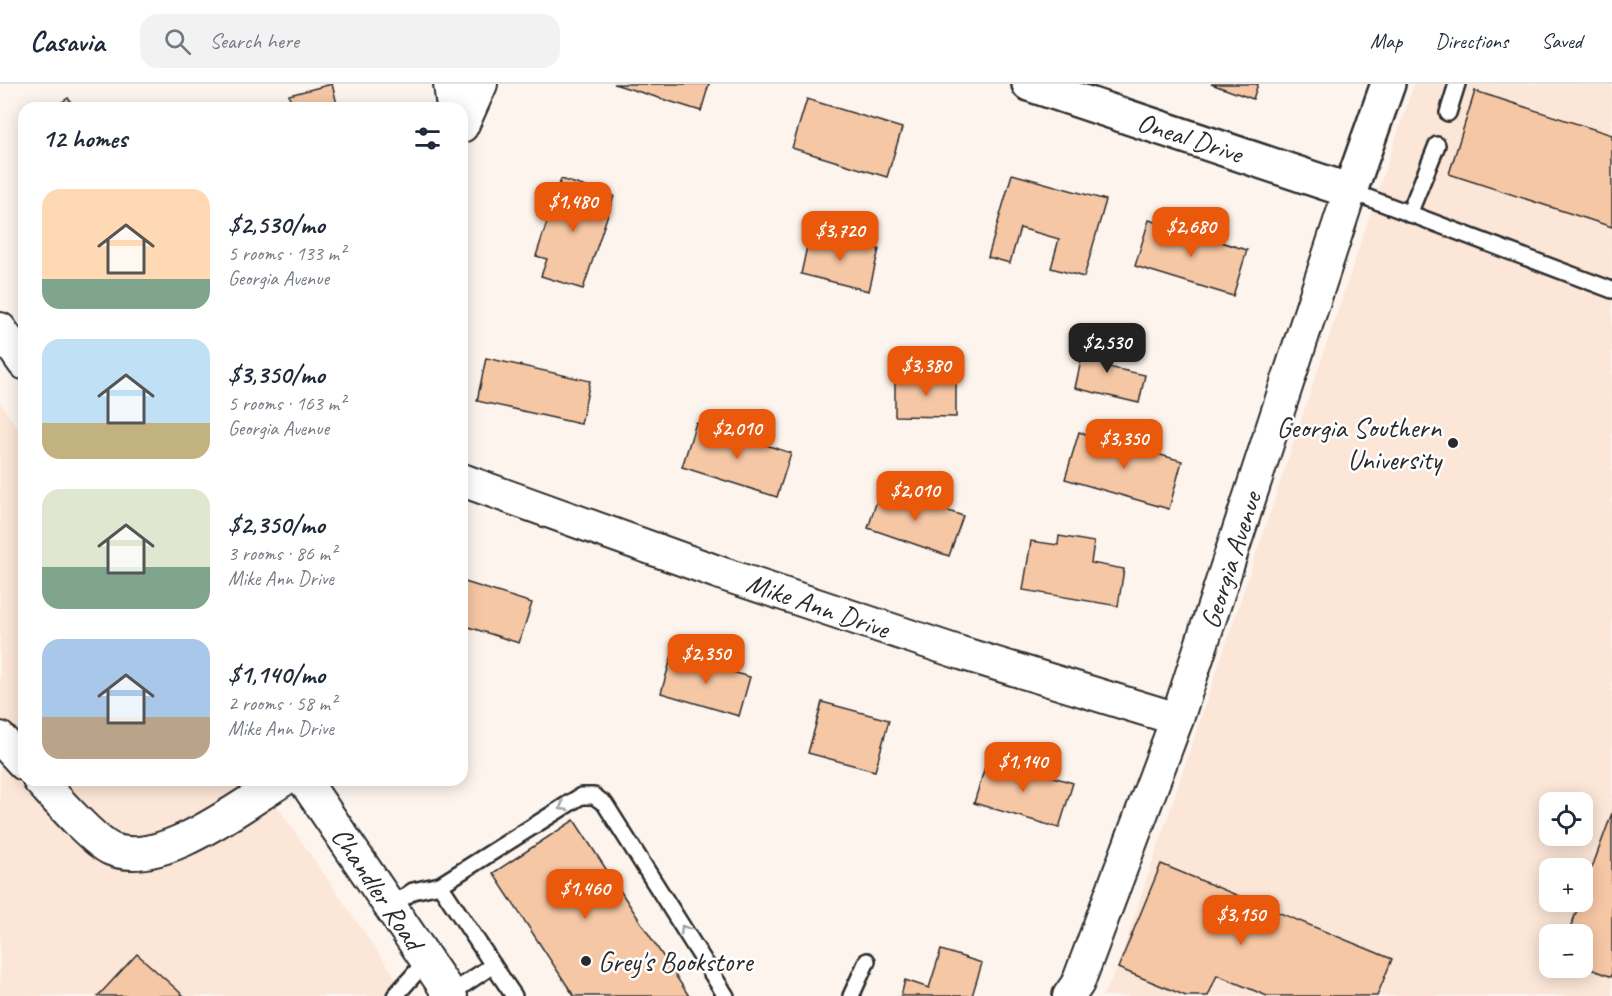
<!DOCTYPE html>
<meta charset="utf-8">
<style>
:root{--surface:#fff;--page:#f2f2f3;--text:#1f2937;--muted:#747a83;--line:#e0e1e3;--accent:#ea580c}
body{margin:0;font-family:Caveat,sans-serif;background:var(--page);color:var(--text);height:100vh;display:flex;flex-direction:column;font-size:22px;white-space:nowrap}
*{box-sizing:border-box;margin:0}
p{font-size:20px;color:var(--muted)}
.icon{flex:none;width:33px;height:33px;fill:none;stroke:currentColor;stroke-width:2;stroke-linecap:round;stroke-linejoin:round}
.map{position:relative;flex:1;overflow:hidden}
.details{position:absolute;left:18px;top:18px;width:450px;height:684px;display:flex;flex-direction:column;background:var(--surface);border-radius:18px;box-shadow:0 3px 15px #0003}
.details>*{flex:none}
.buttons{position:absolute;left:1539px;top:708px;display:grid;gap:12px}
.buttons a{display:grid;place-items:center;width:54px;height:54px;border-radius:12px;background:var(--surface);box-shadow:0 3px 15px #0003;font-size:30px}
.price{position:absolute;translate:-50% -51px;padding:0 14px;border-radius:12px;background:var(--accent);color:#fff;font-size:20px;line-height:39px;filter:drop-shadow(0 2px 3px #0008)}
.price::after{content:'';position:absolute;left:50%;top:36px;width:18px;height:14px;margin-left:-9px;background:inherit;clip-path:polygon(0 0,100% 0,50% 100%)}
.price.on{background:#222;color:#fff}
ul{padding:0;list-style:none}
li{display:flex;align-items:center;gap:18px;height:150px;padding:0 24px}
li span{display:grid;place-items:center;flex:none;width:168px;height:120px;border-radius:18px;color:#555}
li>.icon{margin-inline-start:auto}
span .icon{width:72px;height:72px;fill:#fffc;stroke-width:1}
li b{font-size:26px}
h2{display:flex;justify-content:space-between;align-items:center;height:72px;padding:0 24px;font-size:26px}
header{display:flex;align-items:center;gap:36px;box-sizing:border-box;height:84px;padding:0 30px;background:var(--surface);border-bottom:2px solid var(--line)}
header strong{font-size:28px}
nav{display:flex;gap:33px;margin-inline-start:auto;font-size:21px}
.search{width:420px;height:54px;background:var(--page);display:flex;align-items:center;gap:15px;box-sizing:border-box;padding:0 21px;border-radius:18px;color:var(--muted);font-size:22px}
.map>svg:first-child{display:block}
</style>
<header>
<strong>Casavia</strong>
<div class="search"><svg class="icon" aria-label="search" viewBox="0 0 24 24"><circle cx="10" cy="10" r="6"/><path d="M15 15l6 6"/></svg>Search here</div>
<nav><a>Map</a><a>Directions</a><a>Saved</a></nav>
</header>
<div class="map">
<svg width="1612" height="912" viewBox="0 0 1612 912">
<rect width="100%" height="100%" fill="#fdf4ed"/>
<filter id="ink" filterUnits="userSpaceOnUse"><feTurbulence type="fractalNoise" baseFrequency=".0167" numOctaves="2"/><feDisplacementMap in="SourceGraphic" scale="12" xChannelSelector="R" yChannelSelector="G"/><feConvolveMatrix kernelMatrix="1 2 1 2 8 2 1 2 1" color-interpolation-filters="sRGB"/></filter>
<g filter="url(#ink)">
<g fill="#fbe6d7" fill-rule="evenodd">
<path d="M1414,0H1612V912H1102L1116,887ZM1550,718H1582V752H1550ZM1550,784H1582V818H1550ZM1550,850H1582V884H1550Z"/>
<polygon points="0,319 24,354 24,696 259,696 408,912 0,912"/>
</g>
<g fill="#f6c7a5" stroke="#2b2b2b" stroke-width="1.5">
<polygon points="332,0 338,24 292,24 289,11"/>
<polygon points="614,0 709,0 701,27"/>
<polygon points="1211,0 1258,0 1253,15"/>
<polygon points="1475,7 1612,51 1612,143 1449,90"/>
<polygon points="68,14 75,24 53,24"/>
<polygon points="807,15 902,44 887,93 792,64"/>
<polygon points="1012,90 1106,116 1084,193 1051,184 1059,155 1020,144 1010,179 988,173"/>
<polygon points="561,95 614,112 583,205 541,192 547,175 536,172"/>
<polygon points="1149,136 1247,166 1233,212 1135,182"/>
<polygon points="810,149 879,165 869,207 801,190"/>
<polygon points="1086,254 1113,260 1108,283 1145,291 1139,319 1075,304"/>
<polygon points="486,274 590,297 581,340 477,317"/>
<polygon points="895,294 956,295 956,333 895,332"/>
<polygon points="696,339 791,369 777,413 682,383"/>
<polygon points="1079,348 1182,377 1169,425 1065,395"/>
<polygon points="881,404 963,432 949,472 868,444"/>
<polygon points="1059,452 1094,458 1091,479 1124,485 1118,522 1023,506 1031,457 1058,461"/>
<polygon points="465,498 532,519 519,559 462,541 462,507"/>
<polygon points="672,571 750,593 739,632 661,609"/>
<polygon points="822,618 889,636 875,687 808,669"/>
<polygon points="988,673 1073,699 1059,744 974,719"/>
<polygon points="1612,729 1612,893 1582,882 1582,850 1568,850 1580,818 1582,818 1582,811"/>
<polygon points="574,736 689,912 574,912 493,789"/>
<polygon points="1161,780 1392,875 1377,912 1267,912 1217,891 1208,912 1186,912 1118,884"/>
<polygon points="941,866 982,879 972,912 901,912 905,896 929,904"/>
<polygon points="137,870 184,912 98,912"/>
</g>
<g fill="none" stroke-linecap="round" stroke-linejoin="round">
<defs>
<g id="service">
<polyline points="1448,29 1457,0"/>
<polyline points="1350,107 1612,206"/>
<polyline points="1409,130 1437,61"/>
<polyline points="440,801 493,881"/>
<polyline points="390,823 413,807 440,801 581,712 594,712 605,720 726,912"/>
<polyline points="450,910 493,881 514,912"/>
<polyline points="395,912 427,876"/>
<polyline points="851,912 867,877"/>
</g>
<g id="minor">
<polyline points="450,0 453,24"/>
<polyline points="462,42 481,0"/>
<polyline points="0,245 24,279"/>
<polyline points="462,396 723,490 961,569 1177,635"/>
<polyline points="0,654 24,680"/>
<path d="M39,696C54,712 93,757 111,765C160,786 242,721 283,696"/>
<polyline points="304,696 451,912"/>
<polyline points="1069,912 1078,899 1177,635 1350,107"/>
</g>
<polyline id="tertiary" points="1029,0 1350,107 1388,0"/>
</defs>
<use href="#service" stroke="#2b2b2b" stroke-width="20"/>
<use href="#minor" stroke="#2b2b2b" stroke-width="36"/>
<use href="#tertiary" stroke="#2b2b2b" stroke-width="38"/>
<use href="#service" stroke="#fff" stroke-width="15"/>
<use href="#minor" stroke="#fff" stroke-width="32"/>
<use href="#tertiary" stroke="#fff" stroke-width="33"/>
</g>
<defs><path id="oneway-chevron" d="M-2-3.5L2.5 0L-2 3.5" fill="none" stroke-width="1.6" stroke-linecap="round" stroke-linejoin="round" transform="scale(1.5)"/></defs>
<g stroke="#a0a0a0">
<use href="#oneway-chevron" transform="translate(563 723) rotate(148)"/>
<use href="#oneway-chevron" transform="translate(684 845) rotate(-122)"/>
</g>
</g>
<g fill="#2b2b2b" stroke="#fff" stroke-width="2">
<circle cx="1453" cy="359" r="6"/>
<circle cx="586" cy="877" r="6"/>
</g>
<g text-anchor="middle" stroke-width="5" stroke-linejoin="round" paint-order="stroke">
<g font-size="28" fill="#2b2b2b" stroke="#fff">
<text transform="translate(1190 53) rotate(18)" y="10">Oneal Drive</text>
<text transform="translate(1230 476) rotate(-72)" y="10">Georgia Avenue</text>
<text transform="translate(818 521) rotate(19)" y="10">Mike Ann Drive</text>
<text transform="translate(378 804) rotate(56)" y="10">Chandler Road</text>
</g>
<g font-size="28" fill="#2b2b2b" stroke="#fff" text-anchor="end">
<text x="1441" y="353">Georgia Southern<tspan x="1441" dy="32">University</tspan></text>
<text x="598" y="887" text-anchor="start">Grey's Bookstore</text>
</g>
</g>
</svg>
<div class="buttons">
<a><svg class="icon" aria-label="locate" viewBox="0 0 24 24"><circle cx="12" cy="12" r="6"/><path d="M12 2v4M12 18v4M2 12h4M18 12h4"/></svg></a>
<a>+</a>
<a>−</a>
</div>
<b class="price" style="left:573px;top:149px">$1,480</b>
<b class="price" style="left:1191px;top:174px">$2,680</b>
<b class="price" style="left:840px;top:178px">$3,720</b>
<b class="price on" style="left:1107px;top:290px">$2,530</b>
<b class="price" style="left:926px;top:313px">$3,380</b>
<b class="price" style="left:737px;top:376px">$2,010</b>
<b class="price" style="left:1124px;top:386px">$3,350</b>
<b class="price" style="left:915px;top:438px">$2,010</b>
<b class="price" style="left:706px;top:601px">$2,350</b>
<b class="price" style="left:1023px;top:709px">$1,140</b>
<b class="price" style="left:585px;top:836px">$1,460</b>
<b class="price" style="left:1241px;top:862px">$3,150</b>
<section class="details">
<h2>12 homes<svg class="icon" aria-label="filters" viewBox="0 0 24 24"><path d="M4 7h16M4 17h16"/><circle cx="9" cy="7" r="2"/><circle cx="15" cy="17" r="2"/></svg></h2>
<ul>
<li><span style="background:linear-gradient(#ffd9b3 75%,#7fa58c 0)"><svg class="icon" aria-label="home" viewBox="0 0 24 24"><path d="M3 11l9-7 9 7M6 9v11h12V9"/></svg></span><div><b>$2,530/mo</b><p>5 rooms · 133 m²</p><p>Georgia Avenue</p></div></li>
<li><span style="background:linear-gradient(#bfe0f5 70%,#c2b280 0)"><svg class="icon" aria-label="home" viewBox="0 0 24 24"><path d="M3 11l9-7 9 7M6 9v11h12V9"/></svg></span><div><b>$3,350/mo</b><p>5 rooms · 163 m²</p><p>Georgia Avenue</p></div></li>
<li><span style="background:linear-gradient(#dfe7d0 65%,#7fa58c 0)"><svg class="icon" aria-label="home" viewBox="0 0 24 24"><path d="M3 11l9-7 9 7M6 9v11h12V9"/></svg></span><div><b>$2,350/mo</b><p>3 rooms · 86 m²</p><p>Mike Ann Drive</p></div></li>
<li><span style="background:linear-gradient(#a9c7e8 65%,#b9a48a 0)"><svg class="icon" aria-label="home" viewBox="0 0 24 24"><path d="M3 11l9-7 9 7M6 9v11h12V9"/></svg></span><div><b>$1,140/mo</b><p>2 rooms · 58 m²</p><p>Mike Ann Drive</p></div></li>
</ul>
</section>
</div>
